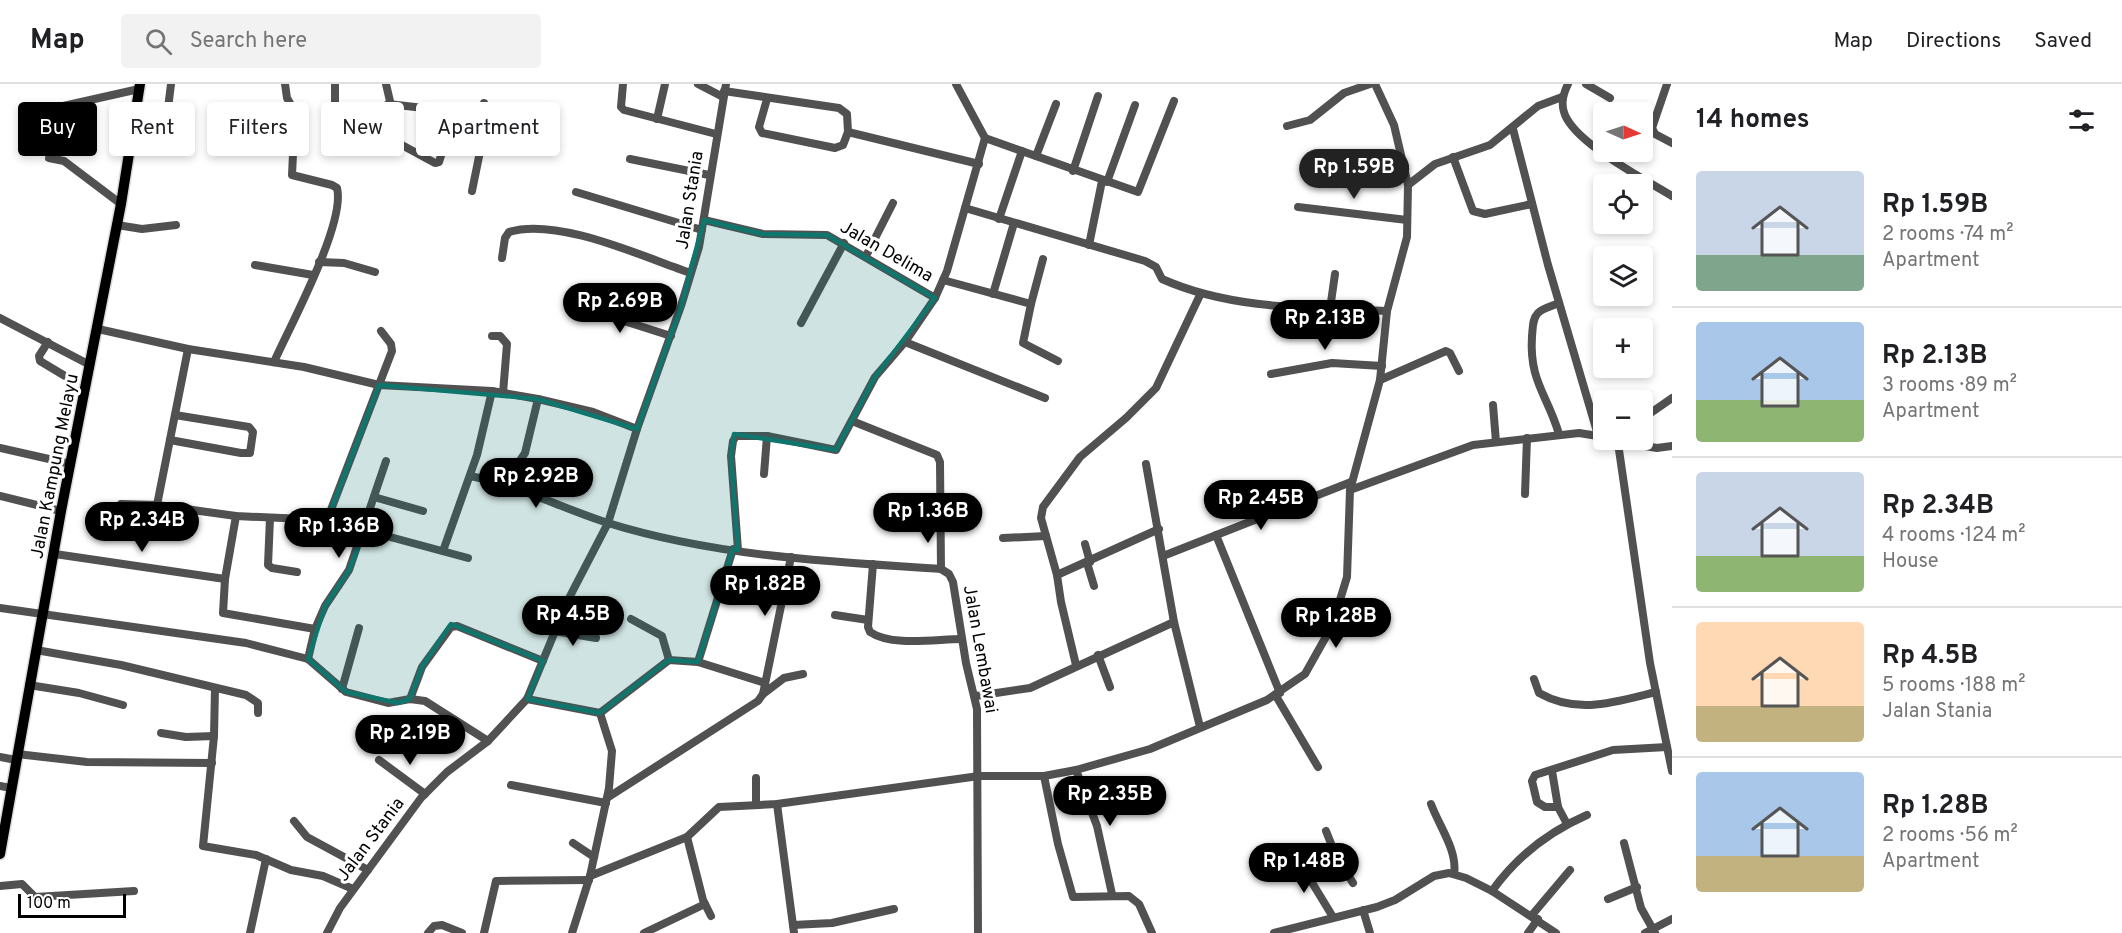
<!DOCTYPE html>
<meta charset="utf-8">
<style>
:root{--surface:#fff;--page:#f2f2f2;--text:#202124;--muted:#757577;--line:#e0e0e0;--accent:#000}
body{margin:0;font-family:Overpass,sans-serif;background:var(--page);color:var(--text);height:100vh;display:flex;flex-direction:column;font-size:22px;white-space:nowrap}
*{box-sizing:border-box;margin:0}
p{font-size:20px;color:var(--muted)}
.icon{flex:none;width:33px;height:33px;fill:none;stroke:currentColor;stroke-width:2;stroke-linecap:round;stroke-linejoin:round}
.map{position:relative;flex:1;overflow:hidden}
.sheet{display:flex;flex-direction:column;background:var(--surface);width:450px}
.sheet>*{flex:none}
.banner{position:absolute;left:18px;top:18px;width:570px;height:54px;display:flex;gap:12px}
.needle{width:39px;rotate:93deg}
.buttons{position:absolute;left:1593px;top:18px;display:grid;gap:12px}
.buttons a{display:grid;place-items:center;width:60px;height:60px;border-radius:6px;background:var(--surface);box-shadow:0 3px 9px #0003;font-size:30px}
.scale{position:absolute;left:18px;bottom:15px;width:108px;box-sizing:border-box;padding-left:6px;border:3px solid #000;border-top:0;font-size:16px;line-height:21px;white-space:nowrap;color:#000;-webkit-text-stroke:4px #fff;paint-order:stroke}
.price{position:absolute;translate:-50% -51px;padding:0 14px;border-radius:21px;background:var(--accent);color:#fff;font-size:20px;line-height:39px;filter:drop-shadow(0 2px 3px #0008)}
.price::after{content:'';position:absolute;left:50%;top:36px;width:18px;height:14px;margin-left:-9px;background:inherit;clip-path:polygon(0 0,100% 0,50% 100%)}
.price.current{background:#222;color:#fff}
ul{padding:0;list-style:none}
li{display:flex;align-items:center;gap:18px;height:150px;padding:0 24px}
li+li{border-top:2px solid var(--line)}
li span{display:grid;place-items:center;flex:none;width:168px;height:120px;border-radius:6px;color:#555}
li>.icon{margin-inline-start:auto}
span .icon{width:72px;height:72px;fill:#fffc;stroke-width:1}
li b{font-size:26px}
h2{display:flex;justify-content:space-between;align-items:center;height:72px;padding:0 24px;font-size:26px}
.tag{padding:0 21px;border-radius:6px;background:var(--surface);box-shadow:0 3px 9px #0003;font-size:21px;line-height:54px}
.tag.current{background:var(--accent);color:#fff}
header{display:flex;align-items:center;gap:36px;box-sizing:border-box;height:84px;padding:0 30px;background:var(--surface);border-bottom:2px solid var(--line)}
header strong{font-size:28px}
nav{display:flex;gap:33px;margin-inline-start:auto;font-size:21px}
.search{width:420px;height:54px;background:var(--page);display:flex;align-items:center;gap:15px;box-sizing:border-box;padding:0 21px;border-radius:6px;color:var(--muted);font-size:22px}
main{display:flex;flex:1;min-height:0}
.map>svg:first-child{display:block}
</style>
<header>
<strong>Map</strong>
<div class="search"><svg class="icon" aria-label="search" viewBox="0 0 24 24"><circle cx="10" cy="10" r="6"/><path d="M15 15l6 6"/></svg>Search here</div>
<nav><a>Map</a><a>Directions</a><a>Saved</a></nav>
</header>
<main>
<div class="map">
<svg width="1672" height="849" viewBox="0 0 1672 849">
<rect width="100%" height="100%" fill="#fff"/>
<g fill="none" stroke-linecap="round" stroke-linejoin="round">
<defs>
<polyline id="major" points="0,770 61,427 121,120 140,0"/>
</defs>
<use href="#major" stroke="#dbdbdb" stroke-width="13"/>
<g stroke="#515151" stroke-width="8">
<polyline points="386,0 400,60 435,79 439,78 451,40 433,25 388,20"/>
<polyline points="623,0 621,23 624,26 716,50"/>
<polyline points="698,0 723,13"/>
<path d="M1568,0C1562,12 1560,23 1567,35C1583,63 1644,95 1672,112"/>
<polyline points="1586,0 1610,14"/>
<polyline points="1667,0 1652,44 1655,50 1672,59"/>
<polyline points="724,7 839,24 847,30 848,48 979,80"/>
<polyline points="767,15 759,43 762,49 835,64 843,61 848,48"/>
<polyline points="335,22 335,0"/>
<polyline points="50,25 139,5"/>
<polyline points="657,35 665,0"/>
<polyline points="451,40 482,43 545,44"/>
<polyline points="1287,42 1310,36 1344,9 1370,0"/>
<polyline points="482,43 484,19"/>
<polyline points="1513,45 1548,181 1598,351"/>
<polyline points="133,47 165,49 171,0"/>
<polyline points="985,54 1138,108 1174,17"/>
<polyline points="1036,72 1056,20"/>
<polyline points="1453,73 1473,127 1485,130 1532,120"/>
<polyline points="49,74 64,77 121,120"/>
<polyline points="630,75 709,91"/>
<polyline points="1073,87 1098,12"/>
<polyline points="1107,98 1135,21"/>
<polyline points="1408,101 1435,80 1490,61 1538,22 1562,13"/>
<polyline points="472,107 485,43"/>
<polyline points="576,108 702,146"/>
<polyline points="1298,123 1407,136"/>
<path d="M965,124L1145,177L1156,183L1162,195C1231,226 1313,224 1387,227"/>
<polyline points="999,135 1022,67"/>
<polyline points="704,136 763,150 827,151 935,214 947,187 985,54 956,0"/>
<polyline points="117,141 142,145 176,141"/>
<polyline points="1089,161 1102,97"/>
<polyline points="866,172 893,119"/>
<path d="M502,174L505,154L509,148C558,133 643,173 691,189"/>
<polyline points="319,178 344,179 375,188"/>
<polyline points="255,181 313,191"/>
<polyline points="943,196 1031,220 1023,259 1058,277"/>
<polyline points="993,210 1014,139"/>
<polyline points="1031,220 1043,175"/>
<polyline points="577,222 671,252"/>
<polyline points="1330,225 1335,190"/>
<polyline points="0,234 90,281"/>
<polyline points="801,239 844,159"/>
<polyline points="98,245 188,265 304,283 379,301 492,307 538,315 593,328 637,345"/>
<polyline points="492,252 500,252 507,260 503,309"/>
<polyline points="48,258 39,272 40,277 65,292"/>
<polyline points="905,258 1045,314"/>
<polyline points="188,265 157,421 236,432 327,436 468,474"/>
<path d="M274,278C290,242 346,139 337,104L332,101L292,91L295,28L287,14L285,0"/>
<polyline points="1271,290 1332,279 1382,282"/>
<polyline points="1380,296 1446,267 1450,269 1459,287"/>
<polyline points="1493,321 1496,358"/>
<polyline points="1642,335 1672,314"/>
<polyline points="852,337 937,371 940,378 941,485"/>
<path d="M1559,350C1547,310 1529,297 1532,252C1533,244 1532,235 1538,229C1543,224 1553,222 1559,219"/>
<polyline points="170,356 241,369 250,369 253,348 249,343 175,331"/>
<polyline points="1609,356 1657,364 1672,362"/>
<polyline points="1618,359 1650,579 1672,687"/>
<polyline points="0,364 71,380"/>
<polyline points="1146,380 1174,538 1200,643"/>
<polyline points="764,390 767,352"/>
<path d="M470,392C518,401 561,424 608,439C714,472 830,478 941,485L949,490L953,498L966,579L977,625L978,849"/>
<polyline points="504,400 525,369 538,315"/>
<polyline points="1350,406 1380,296 1387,227 1407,153 1408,101 1394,41 1375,0"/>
<polyline points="1525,410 1527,354"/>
<polyline points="0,412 61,427"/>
<polyline points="374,413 423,427"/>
<polyline points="121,420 157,421"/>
<polyline points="236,432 225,495 223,529 315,545"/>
<polyline points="270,434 268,481 272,484 297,488"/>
<polyline points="327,436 392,267 391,260 381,247"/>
<polyline points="1216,451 1280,609"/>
<polyline points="1003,454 1046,452"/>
<polyline points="1085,460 1090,478"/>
<polyline points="738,466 731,372 733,357 736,352 767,352 836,366 875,293 905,258 935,214"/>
<polyline points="443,467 477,371 492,307"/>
<polyline points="55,470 225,495"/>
<polyline points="1163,472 1351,398"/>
<polyline points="1087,479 1094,502"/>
<path d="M873,480L868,543L870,548C892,563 936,555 962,555"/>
<polyline points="1057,491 1159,445"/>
<polyline points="0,524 246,559 308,575 346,608 388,619 410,615 425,617 488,657"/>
<polyline points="835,531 868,536"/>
<polyline points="631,535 662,552 669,576"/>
<polyline points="554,547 596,554"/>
<polyline points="36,566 121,581 246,611 258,619 258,629"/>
<polyline points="1098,571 1110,603"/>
<polyline points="308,575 315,545 325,522 349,486 386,377"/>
<polyline points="698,578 733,465"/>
<polyline points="1076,581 1061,518 1057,491 1041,434 1043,423 1080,373 1126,334 1156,304 1200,211"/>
<path d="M1534,595L1539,609C1578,631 1615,618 1656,608"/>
<polyline points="29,601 79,609 123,621"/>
<polyline points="215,604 214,652 203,762 256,771 291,786 323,792 353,805"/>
<polyline points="342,605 359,544"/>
<polyline points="763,610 784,594 803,590"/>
<polyline points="976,612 1030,604 1174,538"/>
<polyline points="1276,612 1318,683"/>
<polyline points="410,615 422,583 451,543 457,542 543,577"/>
<polyline points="527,615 600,629 612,667 609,704 590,792 572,849"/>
<polyline points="600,629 669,576 698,578 765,599"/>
<polyline points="161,649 186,653 214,652"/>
<polyline points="17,670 87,678 212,679"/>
<polyline points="0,673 16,676"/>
<polyline points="379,676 425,710"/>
<polyline points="1076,686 1097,742 1112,810"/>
<polyline points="1552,687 1558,723 1567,740"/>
<polyline points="1044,692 1058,760 1073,813 1129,812 1139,820 1152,849"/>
<polyline points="756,694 756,720"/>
<polyline points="511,701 606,719"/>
<polyline points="0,702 11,704"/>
<polyline points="607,714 758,617 763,610 791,473"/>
<polyline points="777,720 794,849"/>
<path d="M1431,720C1439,742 1458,767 1454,790"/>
<polyline points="1558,723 1545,723 1537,718 1532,697 1535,691 1613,666 1667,663"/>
<polyline points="294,737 307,753 368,786"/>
<polyline points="1326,747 1336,772"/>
<polyline points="687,753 703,816 711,832"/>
<polyline points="573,759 594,773"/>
<polyline points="1624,759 1641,824 1655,849"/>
<polyline points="1297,774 1333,833"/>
<polyline points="1304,785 1336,772 1353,799"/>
<polyline points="590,792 687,753 719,723 777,720 979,692 1044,692 1076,686 1150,665 1267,616 1305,590 1332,542 1347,493 1350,406 1473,361 1579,349 1604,353"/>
<polyline points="0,802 22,800 35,813 134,807"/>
<path d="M1492,807C1517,772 1548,748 1587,731"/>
<polyline points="1608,815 1637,803"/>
<polyline points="1363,826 1370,849"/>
<polyline points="1532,831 1570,786"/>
<polyline points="793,841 832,839 894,825"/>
<polyline points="250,849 266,775"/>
<polyline points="327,849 340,824 421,714 447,688 488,657 527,615 568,516 608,439 637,345 681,222 699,163 726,0"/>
<polyline points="428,849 434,842 442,841 462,849"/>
<polyline points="484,849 496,797 589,796"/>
<polyline points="644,849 705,820"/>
<polyline points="1274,849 1377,823 1395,816 1434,792 1449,789 1466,794 1492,807 1556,849"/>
<polyline points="1528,849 1538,835"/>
<polyline points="1645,849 1672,835"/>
</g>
<use href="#major" stroke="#000" stroke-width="10"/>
</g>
<path fill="#0f766e" fill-opacity="0.2" stroke="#0f766e" stroke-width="4.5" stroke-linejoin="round" d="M704,136L763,150L827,151L935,214L875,293L836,366L734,350L731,372L738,466L733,465L698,578L669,576L600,629L583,626L527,615L543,577L451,540L422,583L410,615L398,619L346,608L308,575L325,522L349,486L364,447L327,436L379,301L538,315L637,345L681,222Z"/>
<g text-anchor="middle" stroke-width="6" stroke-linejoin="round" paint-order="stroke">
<g font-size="18" fill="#000" stroke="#fff">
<text transform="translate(689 116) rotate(-81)" y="6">Jalan Stania</text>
<text transform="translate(887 167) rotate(30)" y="6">Jalan Delima</text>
<text transform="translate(54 382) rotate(-79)" y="6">Jalan Kampung Melayu</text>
<text transform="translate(981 565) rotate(80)" y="6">Jalan Lembawai</text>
<text transform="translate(370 755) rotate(-53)" y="6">Jalan Stania</text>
</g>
</g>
</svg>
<div class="buttons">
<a><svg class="needle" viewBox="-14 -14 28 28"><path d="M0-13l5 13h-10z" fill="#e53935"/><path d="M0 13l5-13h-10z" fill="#757577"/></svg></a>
<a><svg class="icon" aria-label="locate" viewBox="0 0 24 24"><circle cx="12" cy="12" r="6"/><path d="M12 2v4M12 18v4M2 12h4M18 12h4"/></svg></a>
<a><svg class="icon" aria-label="layers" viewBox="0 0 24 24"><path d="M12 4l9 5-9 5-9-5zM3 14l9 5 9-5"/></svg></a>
<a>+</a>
<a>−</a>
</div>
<div class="scale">100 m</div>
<b class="price current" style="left:1354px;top:116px">Rp 1.59B</b>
<b class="price" style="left:620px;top:250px">Rp 2.69B</b>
<b class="price" style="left:1325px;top:267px">Rp 2.13B</b>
<b class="price" style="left:536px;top:425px">Rp 2.92B</b>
<b class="price" style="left:1261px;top:447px">Rp 2.45B</b>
<b class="price" style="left:928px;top:460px">Rp 1.36B</b>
<b class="price" style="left:142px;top:469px">Rp 2.34B</b>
<b class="price" style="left:339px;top:475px">Rp 1.36B</b>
<b class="price" style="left:765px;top:533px">Rp 1.82B</b>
<b class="price" style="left:573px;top:563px">Rp 4.5B</b>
<b class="price" style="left:1336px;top:565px">Rp 1.28B</b>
<b class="price" style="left:410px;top:682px">Rp 2.19B</b>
<b class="price" style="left:1110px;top:743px">Rp 2.35B</b>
<b class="price" style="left:1304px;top:810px">Rp 1.48B</b>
<div class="banner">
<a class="tag current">Buy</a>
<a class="tag">Rent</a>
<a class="tag">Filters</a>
<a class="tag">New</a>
<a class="tag">Apartment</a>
</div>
</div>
<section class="sheet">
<h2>14 homes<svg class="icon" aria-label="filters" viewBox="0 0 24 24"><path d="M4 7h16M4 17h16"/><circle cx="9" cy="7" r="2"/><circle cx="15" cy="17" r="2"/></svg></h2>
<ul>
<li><span style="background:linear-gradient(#c9d6e8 70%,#7fa58c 0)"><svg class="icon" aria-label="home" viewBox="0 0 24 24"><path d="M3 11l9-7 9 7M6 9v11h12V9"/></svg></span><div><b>Rp 1.59B</b><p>2 rooms · 74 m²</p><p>Apartment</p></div></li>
<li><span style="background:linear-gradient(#a9c7e8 65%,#8fb573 0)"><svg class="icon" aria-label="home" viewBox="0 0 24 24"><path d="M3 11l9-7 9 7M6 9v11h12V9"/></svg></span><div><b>Rp 2.13B</b><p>3 rooms · 89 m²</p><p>Apartment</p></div></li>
<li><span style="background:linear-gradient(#c9d6e8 70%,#8fb573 0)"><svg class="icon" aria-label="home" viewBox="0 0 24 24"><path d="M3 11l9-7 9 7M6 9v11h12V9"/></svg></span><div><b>Rp 2.34B</b><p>4 rooms · 124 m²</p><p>House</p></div></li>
<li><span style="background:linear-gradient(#ffd9b3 70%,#c2b280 0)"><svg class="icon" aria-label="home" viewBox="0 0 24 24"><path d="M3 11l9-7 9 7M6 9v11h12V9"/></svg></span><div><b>Rp 4.5B</b><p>5 rooms · 188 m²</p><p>Jalan Stania</p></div></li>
<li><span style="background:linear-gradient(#a9c7e8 70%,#c2b280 0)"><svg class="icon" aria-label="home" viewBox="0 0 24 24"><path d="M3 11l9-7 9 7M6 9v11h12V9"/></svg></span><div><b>Rp 1.28B</b><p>2 rooms · 56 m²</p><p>Apartment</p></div></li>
</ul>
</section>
</main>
